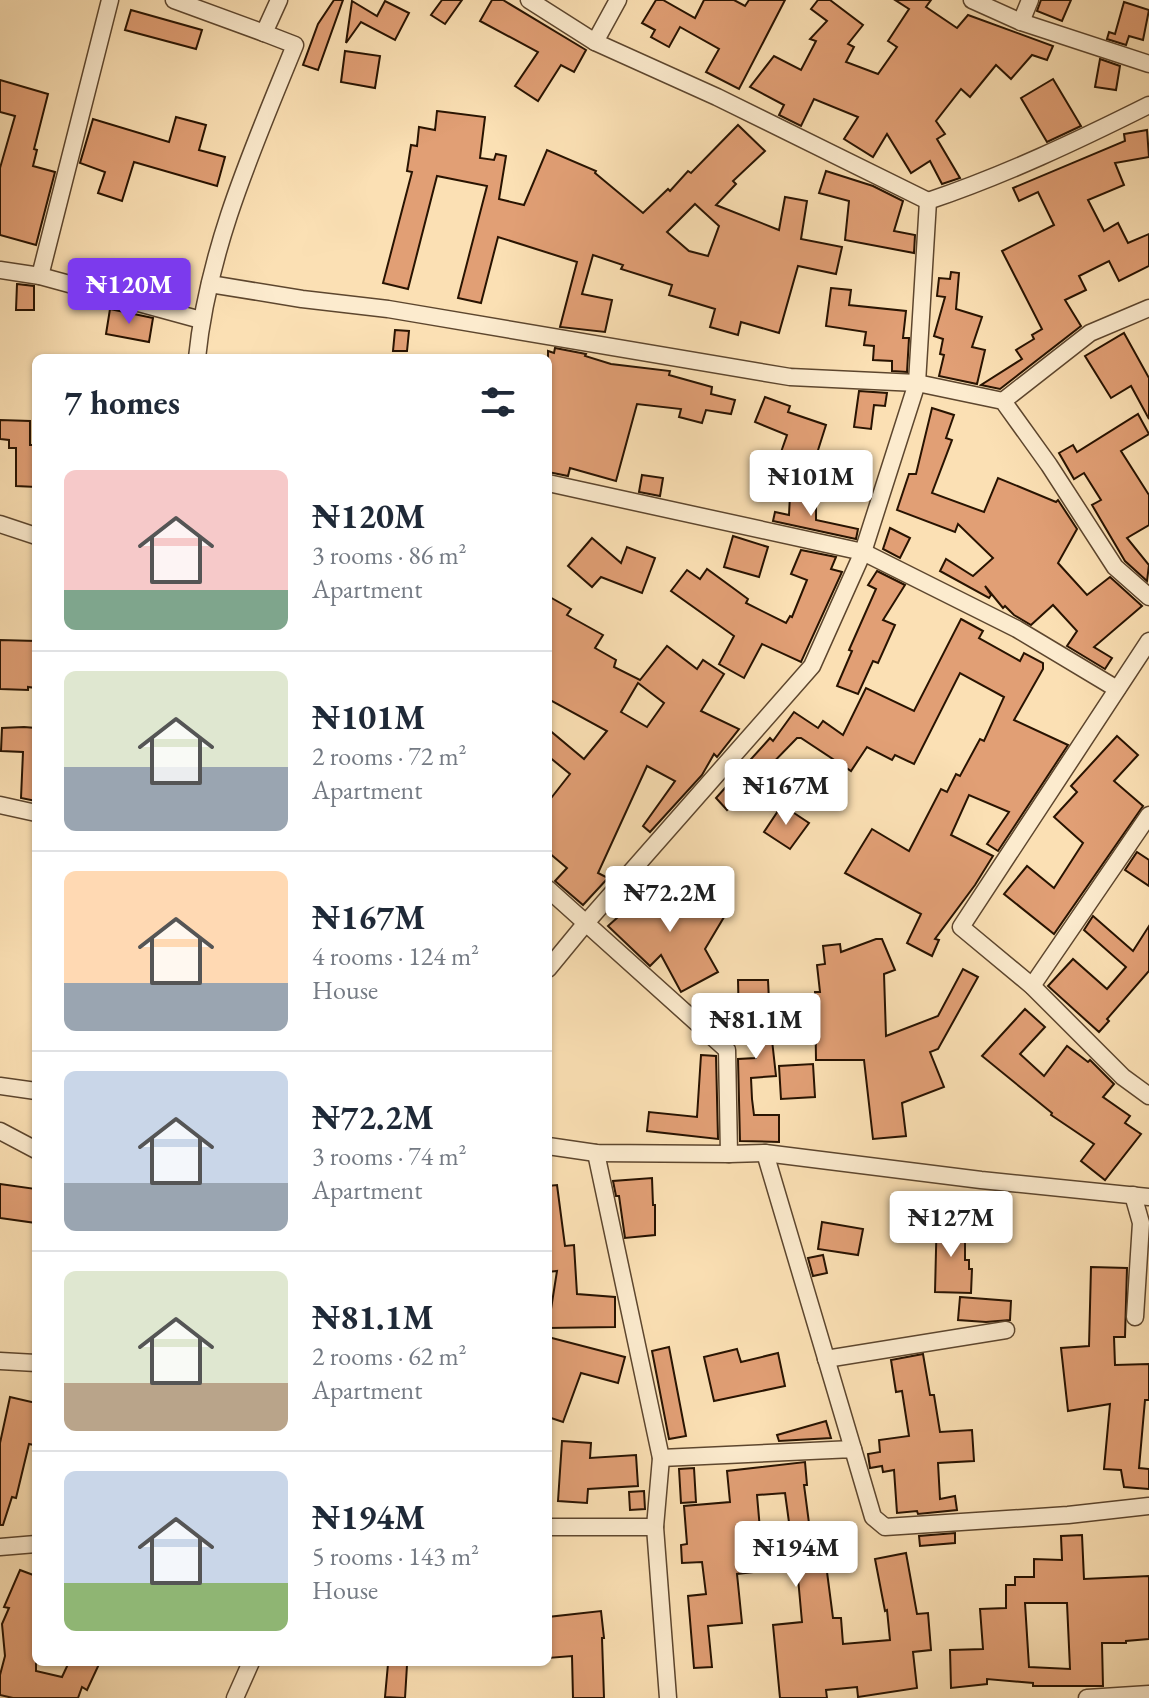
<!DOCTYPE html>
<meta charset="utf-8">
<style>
:root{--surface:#fff;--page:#f6f6f7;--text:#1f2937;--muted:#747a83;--line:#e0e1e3;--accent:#7c3aed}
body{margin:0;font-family:"EB Garamond",serif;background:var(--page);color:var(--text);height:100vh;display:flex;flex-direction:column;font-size:30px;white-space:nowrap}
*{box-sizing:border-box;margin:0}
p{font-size:26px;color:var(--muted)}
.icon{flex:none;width:44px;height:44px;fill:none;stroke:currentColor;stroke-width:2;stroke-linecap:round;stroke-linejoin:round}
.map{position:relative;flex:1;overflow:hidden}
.side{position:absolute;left:32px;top:354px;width:520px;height:1312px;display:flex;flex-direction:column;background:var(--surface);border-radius:12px;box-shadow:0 2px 6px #0004}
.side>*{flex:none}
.price{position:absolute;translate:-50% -68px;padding:0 18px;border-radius:8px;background:#fff;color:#222;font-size:26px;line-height:52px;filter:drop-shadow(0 2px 4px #0008)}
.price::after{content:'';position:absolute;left:50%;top:48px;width:24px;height:18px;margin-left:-12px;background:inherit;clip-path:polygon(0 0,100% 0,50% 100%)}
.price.current{background:var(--accent);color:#fff}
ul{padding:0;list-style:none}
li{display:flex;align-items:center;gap:24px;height:200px;padding:0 32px}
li+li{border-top:2px solid var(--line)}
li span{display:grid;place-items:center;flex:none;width:224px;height:160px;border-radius:12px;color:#555}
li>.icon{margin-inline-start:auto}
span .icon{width:96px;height:96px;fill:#fffc;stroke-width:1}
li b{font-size:34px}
h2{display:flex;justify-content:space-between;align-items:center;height:96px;padding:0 32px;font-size:34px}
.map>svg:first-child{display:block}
</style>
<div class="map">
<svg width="1149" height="1698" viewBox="0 0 1149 1698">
<rect width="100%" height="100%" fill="#fbe0b4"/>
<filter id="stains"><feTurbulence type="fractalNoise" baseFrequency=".0025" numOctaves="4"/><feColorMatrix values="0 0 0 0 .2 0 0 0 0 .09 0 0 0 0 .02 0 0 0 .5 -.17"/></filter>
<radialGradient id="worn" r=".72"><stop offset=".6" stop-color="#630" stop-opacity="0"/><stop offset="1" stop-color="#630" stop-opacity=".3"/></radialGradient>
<g fill="#e19f75" stroke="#281301" stroke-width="2" fill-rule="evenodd">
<polygon points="334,0 343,0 318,70 303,65 318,24"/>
<polygon points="442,0 462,0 445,24 431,15"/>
<polygon points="492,0 503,0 586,50 574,72 561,65 538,101 515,86 538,52 480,21"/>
<polygon points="656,0 663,0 695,18 704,0 734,0 745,6 749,0 785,0 739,89 706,72 719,49 680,27 669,47 651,37 655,30 642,23"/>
<polygon points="818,0 830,0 863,25 848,44 854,47 846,62 878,74 897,47 888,41 909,9 895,0 931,0 926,7 957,28 968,15 1053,46 1047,60 1032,55 1011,79 996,65 970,97 961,89 936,121 945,134 937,139 960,178 942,184 930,161 911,173 887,134 873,157 844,139 858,117 814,99 801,126 779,115 784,105 750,87 774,56 801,70 816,41 810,39 827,21 811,9"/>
<polygon points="1041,0 1071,0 1062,21 1037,11"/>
<polygon points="352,1 377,16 385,1 409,13 395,40 361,22 346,43"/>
<polygon points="1124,2 1149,10 1143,40 1129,36 1126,45 1107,39 1109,32 1115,34"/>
<polygon points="131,10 202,30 196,49 125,30"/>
<polygon points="345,51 380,56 375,88 341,82"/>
<polygon points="1100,59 1120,66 1116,90 1095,87"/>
<polygon points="1053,79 1081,126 1047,142 1021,98"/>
<polygon points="0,80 48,94 34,149 37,150 33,166 55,172 36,245 0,235 0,168 15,116 0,112"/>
<path d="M437,111L485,117L480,158L494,160L496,154L506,156L499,199L524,205L547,150L596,171L595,173L643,213L668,189L670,191L688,171L691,173L738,125L765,151L733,181L736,184L716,205L779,230L785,197L807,201L801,239L842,247L836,274L798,266L779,333L741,322L738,335L710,327L715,309L669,295L672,285L621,269L623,265L593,255L582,294L612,300L605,332L560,327L577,262L498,237L481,303L458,298L487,186L437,176L408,289L383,283L412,172L407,171L411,145L417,146L419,127L435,130ZM695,204L719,226L708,256L689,251L667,232Z"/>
<polygon points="176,117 206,125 199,150 225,157 217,186 134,162 122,201 98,193 105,172 80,163 93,119 169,142"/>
<polygon points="1147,130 1149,157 1115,163 1124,185 1088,200 1104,231 1118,223 1128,243 1149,234 1149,266 1119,281 1109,261 1079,276 1086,290 1065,300 1081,326 1000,389 981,385 1022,359 1016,350 1034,339 1032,335 1042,329 1002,251 1054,225 1038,192 1019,201 1013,188 1125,141 1124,134"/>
<polygon points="826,171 873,186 903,201 894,231 915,235 914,253 845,240 849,201 819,193"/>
<polygon points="951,272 959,273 956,309 982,317 972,347 985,350 977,384 939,376 944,355 940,354 943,339 934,336 945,297 937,296 939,278 950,279"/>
<polygon points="17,284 34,286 34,310 16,310"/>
<polygon points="831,288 851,290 849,305 906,311 903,338 909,338 907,372 892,371 892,361 873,360 874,346 864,345 866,332 826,326"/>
<polygon points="110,309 153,318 149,342 106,334"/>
<polygon points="395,330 409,331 407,351 393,351"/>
<polygon points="1124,333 1149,378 1149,419 1131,386 1111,398 1085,356"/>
<polygon points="555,348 586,354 585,356 611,364 670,371 669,375 712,387 711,394 735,400 731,414 706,410 702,423 679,417 681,409 637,404 616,481 570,468 568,476 548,472 548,351 554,353"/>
<polygon points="859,391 887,393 885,406 874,405 871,429 854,427"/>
<polygon points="765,397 790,406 788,412 826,425 813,466 780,455 787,435 755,422"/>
<polygon points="932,408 954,415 946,438 952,440 932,493 984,512 998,478 1056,502 1058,500 1077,529 1058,563 1087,595 1110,577 1142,606 1094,647 1112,658 1105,669 1067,646 1077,631 1053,605 1031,625 1014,615 1005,606 1003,608 985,586 991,595 989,598 940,571 946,559 973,576 993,558 958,524 955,532 897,510 909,474 916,474"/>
<polygon points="1138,414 1149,434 1121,451 1149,495 1149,525 1127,538 1149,565 1147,581 1125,561 1092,505 1101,500 1084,473 1074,479 1059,453 1073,445 1077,452"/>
<polygon points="0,420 30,421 30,445 36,445 36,487 16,486 16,448 9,448 9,440 0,439"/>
<polygon points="814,470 865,476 859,499 812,494"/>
<polygon points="642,475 663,478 660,496 639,492"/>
<polygon points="790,495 816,496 816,520 858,529 856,539 773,521 775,512 789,515"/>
<polygon points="890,528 910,538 900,558 883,549"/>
<polygon points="733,536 768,547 759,577 724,567"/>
<polygon points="592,538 621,563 627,547 655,558 642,593 601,577 592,587 568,566"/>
<polygon points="801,550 836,557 831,569 842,572 801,662 762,644 744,678 719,664 734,636 671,591 687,570 700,579 707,569 748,599 746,603 786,623 790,616 792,617 807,580 791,574"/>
<polygon points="877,571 905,585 883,620 895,625 878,663 873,661 858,694 837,686 852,651 849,650 876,589 868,585"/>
<path d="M548,596L571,609L567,615L603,635L595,648L616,660L614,667L640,680L667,646L697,669L703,660L724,674L701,711L739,729L717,757L714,754L702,775L650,832L643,826L675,781L647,766L598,873L608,878L583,905L555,881L567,868L548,852V802L570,774L548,756V729L584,759L607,731L548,699ZM638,683L664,703L647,727L621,712Z"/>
<polygon points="961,619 983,631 979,638 1020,661 1024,653 1043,663 1043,669 1014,720 1068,745 998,851 987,844 1009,812 969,795 951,835 993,856 975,885 935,939 939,940 932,956 907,943 921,914 845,873 872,829 909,851 941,789 947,792 956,774 960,776 980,739 984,741 1004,697 960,673 914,764 895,755 892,760 867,747 851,771 801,738 797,738 727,810 716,798 770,738 773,741 794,712 818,728 823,721 843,735 866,688 914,711"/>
<polygon points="0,640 36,641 36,688 28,687 28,690 0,689"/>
<polygon points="24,727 36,728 36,801 21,798 23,752 1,751 2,728"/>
<polygon points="1117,736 1138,755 1114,781 1143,806 1054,934 1004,894 1027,866 1054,888 1083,843 1054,817 1077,792 1071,786"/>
<polygon points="782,805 809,823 790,849 764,832"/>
<polygon points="1137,852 1149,860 1149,886 1125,870"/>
<polygon points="644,880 701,913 708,901 727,912 705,949 718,972 681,992 661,955 650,966 608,926 628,908"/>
<polygon points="1093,916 1133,951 1149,926 1149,971 1107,1019 1109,1021 1099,1032 1048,986 1073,959 1107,989 1126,967 1084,930"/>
<polygon points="876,939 882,939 895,970 884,974 886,1036 938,1016 963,969 978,977 938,1049 930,1052 944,1087 902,1103 906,1136 873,1139 864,1060 816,1060 815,992 820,992 817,965 825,964 823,946 840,944 841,952"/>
<polygon points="738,980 768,980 770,1022 776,1076 751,1078 752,1099 754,1115 779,1115 779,1142 740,1141 738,1059 756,1058 753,1024 739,1024"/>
<polygon points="1025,1009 1045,1027 1020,1054 1044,1076 1067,1046 1088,1062 1090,1060 1114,1084 1103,1097 1130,1116 1125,1123 1141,1134 1105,1180 1081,1161 1094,1144 1051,1115 1052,1113 982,1056"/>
<polygon points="701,1055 716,1056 718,1139 647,1131 649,1112 697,1117"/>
<polygon points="813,1064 815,1097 781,1099 779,1066"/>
<polygon points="652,1178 653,1205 655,1205 655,1235 625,1238 619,1196 616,1196 613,1181"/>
<polygon points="0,1184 36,1189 36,1223 0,1218"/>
<polygon points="557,1185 565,1246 574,1245 577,1294 615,1297 615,1327 548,1328 557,1271 548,1272 548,1186"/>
<polygon points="937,1210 952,1211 950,1237 965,1238 965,1260 969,1260 969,1269 972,1269 971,1293 935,1292"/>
<polygon points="822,1222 863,1229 858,1255 818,1249"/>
<polygon points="823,1255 827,1273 813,1276 808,1258"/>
<polygon points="1091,1267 1127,1268 1125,1337 1114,1337 1115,1365 1149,1364 1149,1400 1145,1400 1139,1468 1149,1469 1149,1489 1124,1487 1121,1470 1104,1469 1110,1404 1068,1411 1061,1348 1089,1346"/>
<polygon points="960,1297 1011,1301 1010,1320 986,1322 958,1320"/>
<polygon points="548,1337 625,1357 618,1383 581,1373 563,1422 548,1417"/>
<polygon points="669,1347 686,1436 669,1439 652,1351"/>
<polygon points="737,1349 741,1362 778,1353 785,1386 714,1401 704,1357"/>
<polygon points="923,1354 930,1395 934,1395 940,1432 972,1430 974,1461 938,1463 940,1499 955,1496 957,1510 918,1514 917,1511 897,1513 894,1470 883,1472 882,1466 870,1468 868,1454 880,1452 879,1440 909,1436 902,1391 896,1392 891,1360"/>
<polygon points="10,1397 36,1403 36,1436 34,1445 29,1444 16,1498 12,1497 3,1525 0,1525 0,1443"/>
<polygon points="826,1421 831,1438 779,1441 777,1435"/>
<polygon points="562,1441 591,1443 590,1458 636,1455 638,1486 588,1489 587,1503 558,1501"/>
<path d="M805,1462L807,1485H804L812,1546L835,1542L840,1569L827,1572L833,1618H841L843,1644L890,1640L887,1610L885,1611L875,1559L906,1553L917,1614L928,1613L931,1650L913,1652L917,1688L858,1697L857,1687L826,1690L827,1698H780L773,1625L802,1622L797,1567L737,1574L742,1623L708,1626L712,1667L694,1668L688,1596L706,1594L702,1562L682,1563L681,1545L687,1544L684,1506L730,1502L727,1471ZM785,1493L791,1537L761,1541L757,1495Z"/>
<polygon points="694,1468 696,1502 681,1503 679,1469"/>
<polygon points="644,1491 645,1509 630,1510 629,1492"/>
<polygon points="955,1533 955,1543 920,1546 919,1536"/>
<path d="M1082,1535L1084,1579L1149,1576V1639L1126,1641V1643H1102L1103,1686H1033V1683L987,1679V1684L951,1688L950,1650L983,1649L980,1609L1006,1608V1585H1015V1577H1034V1559L1062,1560L1061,1536ZM1025,1603H1067L1070,1669L1029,1667Z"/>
<polygon points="20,1570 36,1576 36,1671 62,1677 69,1662 100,1662 87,1690 82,1687 78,1698 13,1698 0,1695 0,1675 5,1656 2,1624 9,1608 4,1607"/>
<polygon points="601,1611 604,1638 602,1638 604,1698 573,1698 572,1656 548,1658 548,1617"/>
<polygon points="388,1664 407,1665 405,1698 385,1697"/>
</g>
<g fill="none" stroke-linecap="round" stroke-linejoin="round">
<defs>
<g id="minor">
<polyline points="174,0 264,33"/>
<polyline points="529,0 595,42 717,97 928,201"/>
<polyline points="972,0 1021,22 1149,64"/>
<polyline points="1021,22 1030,0"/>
<polyline points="595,42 618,0"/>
<polyline points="0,270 40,276 201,320"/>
<polyline points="40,276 110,0"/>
<polyline points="210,284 302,299 388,309 790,377 917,383 1003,401 1049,465 1115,567 1149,597"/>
<path d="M197,358C208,248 254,146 295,45L264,33L279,0"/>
<polyline points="1003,401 1090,333 1149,308"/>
<polyline points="548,483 863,552 1017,629 1117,689"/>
<polyline points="0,524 36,536"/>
<polyline points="1149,641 961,927 1032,986 1123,1077 1149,1096"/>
<polyline points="0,805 36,813"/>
<polyline points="548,889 727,1050 729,1154 596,1153 548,1146"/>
<path d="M548,969L585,924L812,666L863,552L917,383L928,201C1005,175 1077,141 1149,105"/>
<polyline points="1032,986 1149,815"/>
<polyline points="0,1086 36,1091"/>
<polyline points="0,1131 36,1150"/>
<polyline points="596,1153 661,1458 655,1527 668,1698"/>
<polyline points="765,1153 853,1449"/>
<polyline points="729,1154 765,1153 981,1180 1149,1197"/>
<polyline points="1133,1195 1141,1223 1135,1317"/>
<polyline points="826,1359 1006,1330"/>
<polyline points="0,1361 36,1363"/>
<polyline points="661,1458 853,1449 873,1517 885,1527 1068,1515 1149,1506"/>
<polyline points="548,1527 655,1527"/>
<polyline points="0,1547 36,1544"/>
<polyline points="235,1698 251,1662"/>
<polyline points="1087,1698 1149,1694"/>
</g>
</defs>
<use href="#minor" stroke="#5d462e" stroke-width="19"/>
<use href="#minor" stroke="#fcebce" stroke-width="16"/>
</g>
<rect width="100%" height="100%" filter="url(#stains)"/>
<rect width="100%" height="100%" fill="url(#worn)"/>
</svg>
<b class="price current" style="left:129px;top:326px">₦120M</b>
<b class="price" style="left:811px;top:518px">₦101M</b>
<b class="price" style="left:786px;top:827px">₦167M</b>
<b class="price" style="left:670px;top:934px">₦72.2M</b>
<b class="price" style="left:756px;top:1061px">₦81.1M</b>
<b class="price" style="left:951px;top:1259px">₦127M</b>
<b class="price" style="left:796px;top:1589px">₦194M</b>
<section class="side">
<h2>7 homes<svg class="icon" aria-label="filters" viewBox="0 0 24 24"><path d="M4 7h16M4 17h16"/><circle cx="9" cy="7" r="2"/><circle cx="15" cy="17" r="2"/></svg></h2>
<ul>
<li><span style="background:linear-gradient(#f6c9c9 75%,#7fa58c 0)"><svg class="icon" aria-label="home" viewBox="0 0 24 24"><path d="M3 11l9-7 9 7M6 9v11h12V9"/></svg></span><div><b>₦120M</b><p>3 rooms · 86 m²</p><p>Apartment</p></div></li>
<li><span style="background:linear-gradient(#dfe7d0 60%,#9aa5b1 0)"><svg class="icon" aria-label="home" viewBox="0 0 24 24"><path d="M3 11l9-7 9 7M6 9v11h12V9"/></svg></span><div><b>₦101M</b><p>2 rooms · 72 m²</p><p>Apartment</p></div></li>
<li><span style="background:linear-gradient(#ffd9b3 70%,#9aa5b1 0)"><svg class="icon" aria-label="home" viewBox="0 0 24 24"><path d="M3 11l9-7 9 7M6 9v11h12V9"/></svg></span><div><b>₦167M</b><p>4 rooms · 124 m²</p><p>House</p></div></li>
<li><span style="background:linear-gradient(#c9d6e8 70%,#9aa5b1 0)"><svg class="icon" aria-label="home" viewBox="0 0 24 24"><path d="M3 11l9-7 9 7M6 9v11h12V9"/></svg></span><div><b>₦72.2M</b><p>3 rooms · 74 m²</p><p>Apartment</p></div></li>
<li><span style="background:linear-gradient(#dfe7d0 70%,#b9a48a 0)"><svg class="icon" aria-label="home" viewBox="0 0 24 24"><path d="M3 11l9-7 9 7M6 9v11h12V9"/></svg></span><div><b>₦81.1M</b><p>2 rooms · 62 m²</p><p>Apartment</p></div></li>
<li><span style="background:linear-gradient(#c9d6e8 70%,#8fb573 0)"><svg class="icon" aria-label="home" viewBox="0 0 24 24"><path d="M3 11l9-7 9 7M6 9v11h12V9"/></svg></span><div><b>₦194M</b><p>5 rooms · 143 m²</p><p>House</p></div></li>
</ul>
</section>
</div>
